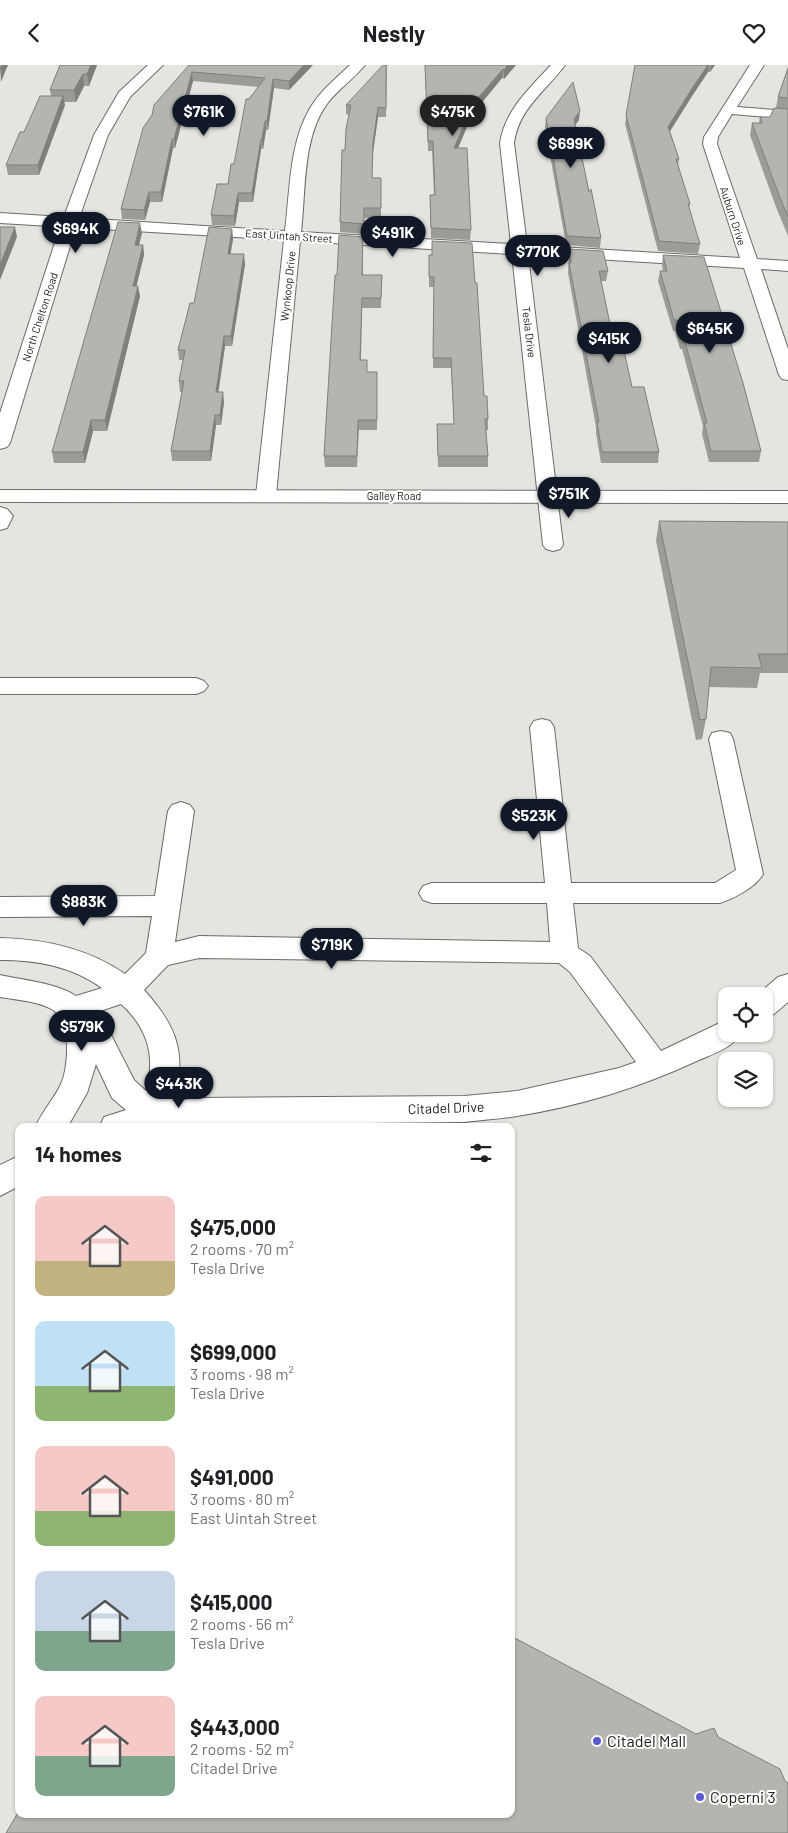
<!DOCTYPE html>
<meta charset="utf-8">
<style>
:root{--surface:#fff;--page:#f2f2f2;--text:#202124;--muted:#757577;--accent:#111827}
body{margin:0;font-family:Barlow,sans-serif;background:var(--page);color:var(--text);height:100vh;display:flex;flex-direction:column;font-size:19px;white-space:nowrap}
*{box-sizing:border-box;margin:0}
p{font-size:16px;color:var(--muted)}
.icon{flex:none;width:28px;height:28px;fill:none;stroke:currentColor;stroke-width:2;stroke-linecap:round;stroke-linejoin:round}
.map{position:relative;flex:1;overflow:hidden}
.drawer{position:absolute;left:15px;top:1058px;width:500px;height:695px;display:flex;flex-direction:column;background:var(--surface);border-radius:10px;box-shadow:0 1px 4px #0004}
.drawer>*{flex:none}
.buttons{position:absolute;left:718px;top:922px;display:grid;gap:10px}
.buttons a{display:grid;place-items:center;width:55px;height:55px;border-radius:10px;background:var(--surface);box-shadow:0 1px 4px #0004;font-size:25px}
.price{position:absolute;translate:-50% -42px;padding:0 11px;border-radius:18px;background:var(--accent);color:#fff;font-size:16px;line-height:32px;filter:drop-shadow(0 1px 2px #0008)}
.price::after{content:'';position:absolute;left:50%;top:30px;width:15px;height:11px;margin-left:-8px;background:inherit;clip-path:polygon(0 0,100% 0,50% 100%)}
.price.current{background:#222;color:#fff}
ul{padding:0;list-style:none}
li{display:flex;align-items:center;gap:15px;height:125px;padding:0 20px}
li span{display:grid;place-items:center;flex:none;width:140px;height:100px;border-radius:10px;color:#555}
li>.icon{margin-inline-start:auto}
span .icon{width:60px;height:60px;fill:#fffc;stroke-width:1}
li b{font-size:21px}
h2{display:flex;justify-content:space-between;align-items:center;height:60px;padding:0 20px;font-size:21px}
header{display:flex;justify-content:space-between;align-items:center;height:65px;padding:0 20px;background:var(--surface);font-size:22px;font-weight:700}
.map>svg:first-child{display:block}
</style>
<header><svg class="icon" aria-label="back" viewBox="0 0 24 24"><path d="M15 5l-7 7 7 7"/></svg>Nestly<svg class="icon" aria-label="heart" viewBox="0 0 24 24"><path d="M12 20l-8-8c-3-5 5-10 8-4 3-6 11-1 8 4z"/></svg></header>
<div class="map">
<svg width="788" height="1768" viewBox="0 0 788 1768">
<rect width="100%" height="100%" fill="#e5e5e0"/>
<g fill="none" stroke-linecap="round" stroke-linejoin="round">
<defs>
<g id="minor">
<path d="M350,0H365C354,14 338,24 327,39C302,73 306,126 301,167L511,179L500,78C505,45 529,24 551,0H565C545,27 519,43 514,78L527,180L740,193L703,79L704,72L750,0H764L737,42L788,46V54L732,49L718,72L717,79L757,194L788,196V206L761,204L788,284V315L782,314L779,310L744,203L528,190L563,480L560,484L553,486L546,484L543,480L512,189L300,176L276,430L273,434L266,436L259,434L256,430L284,175L0,158V148L285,166C290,127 289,80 309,45C319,27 335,14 350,0Z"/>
<polygon points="0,613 196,613 204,616 208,621 204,626 196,629 0,629"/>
<path d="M542,654L550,656L554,662L571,818H715L736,805L709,674L712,668L721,666L730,668L733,674L763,809C756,822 735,833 720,838H573L578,883L590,891L661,986L726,955V969H740C732,983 713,989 699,995C641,1022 580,1041 517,1051C500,1054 482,1055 464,1057L100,1061L104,1052L126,1045L112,1033L96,999L87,1028L68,1061H36C42,1047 53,1035 60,1021C69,1004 72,957 53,945C39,936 16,935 0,932V910C22,915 57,918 76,931L102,923C71,901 37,895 0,895V873C45,874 87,883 125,909L146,888L152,851L0,852V832L155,831L168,746L172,740L181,737L190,740L194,746L175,877L199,871L550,877L547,838H432L423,835L419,828L423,821L432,818H545L530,662L534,656ZM199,893L559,898L570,907L636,997L619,1003L517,1026L464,1031L198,1033L173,1036C188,989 176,960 144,925L168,900ZM121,939C148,963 156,992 146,1026L134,1015L101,950L97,947Z"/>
<polygon points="788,909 788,937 774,949 764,952 764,931 756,931 778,912"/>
<polygon points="19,1091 19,1121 0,1131 0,1100"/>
</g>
<g id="major">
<polygon points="148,0 163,0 130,32 108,70 74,168 10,378 7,382 0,384 0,348 58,168 94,70 119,27"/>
<polygon points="0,425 788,426 788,438 0,437"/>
<polygon points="0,442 7,444 13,451 7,463 0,465"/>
</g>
</defs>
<use href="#minor" stroke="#6c6c67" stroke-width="2"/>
<use href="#major" stroke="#6c6c67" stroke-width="2"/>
<use href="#minor" fill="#fff" fill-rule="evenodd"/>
<use href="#major" fill="#fff" fill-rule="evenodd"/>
</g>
<g fill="#9c9c97">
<polygon points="60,0 97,0 89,21 84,21 76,37 64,37 65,40 39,110 8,110 6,100 51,31 50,25"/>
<polygon points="189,0 311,2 289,25 274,23 268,65 266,65 263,84 261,84 253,137 239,137 235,161 212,160 211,150 228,119 234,99 249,34 259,22 193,16 175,83 173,83 162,137 150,137 145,155 122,154 121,144"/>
<polygon points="387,0 386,52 378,52 373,87 372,113 381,113 381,153 364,153 364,169 340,167 340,157 345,85 349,50 346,49 346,40"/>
<polygon points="425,0 516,0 504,14 502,13 479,41 476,41 458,83 471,165 470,175 431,173 430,130 434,130 432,86 428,86"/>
<polygon points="635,0 715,0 710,7 708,7 692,31 670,66 679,94 678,100 690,139 689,143 700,179 698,189 658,186 625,59"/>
<polygon points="788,3 788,171 776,142 750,70 752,58 759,58 760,52 770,52 776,43 778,32"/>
<polygon points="546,53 579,55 575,60 589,127 601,173 600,183 566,180 545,62"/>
<polygon points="232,164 233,174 230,189 245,199 232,281 225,281 218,327 224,337 221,360 216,360 211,396 172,396 171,386 182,327 180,327 179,316 183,295 179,295 178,285 194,238"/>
<polygon points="142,168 139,180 143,180 144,190 136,221 140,231 107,366 93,366 85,398 54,398 52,387"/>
<polygon points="363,172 363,210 382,210 381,243 362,243 361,295 367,307 377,307 377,365 359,365 357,402 325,402 324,391 337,210"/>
<polygon points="432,176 484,331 488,354 488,365 486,365 488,391 488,402 438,402 437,359 454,359 451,303 433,303 434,222 429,222 429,190 432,190"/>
<polygon points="569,184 608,206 606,216 601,216 610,259 632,322 659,387 658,398 601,398 596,368 596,362 568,208"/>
<polygon points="663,190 761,386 759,397 709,397 702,369 703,361 682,284 680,284 675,266 673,266 658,216 660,206 663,206 662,200"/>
<polygon points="659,456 788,457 788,608 760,608 757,623 709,622 706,654 702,674 696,675 656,476"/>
</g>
<g fill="#7f7f7b">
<polygon points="1,0 8,0 1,17 0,2"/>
<polygon points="91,0 97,0 89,21 87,9"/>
<polygon points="304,0 313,0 289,25 289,16"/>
<polygon points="508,0 516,0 504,14 504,5"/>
<polygon points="708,0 709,0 708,7 692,31 667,71 668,62 693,22"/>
<polygon points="711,0 715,0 710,7"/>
<polygon points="503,4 502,13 479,41 479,32"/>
<polygon points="192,7 193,16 175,83 174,74"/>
<polygon points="83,9 84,21 76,37 74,25"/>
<polygon points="273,14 274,23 268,65 267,56"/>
<polygon points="63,31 65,40 39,110 38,100"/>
<polygon points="476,32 476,41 454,92 454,83"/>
<polygon points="378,42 378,52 373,87 373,78"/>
<polygon points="580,46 579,55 573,63 574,54"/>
<polygon points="265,56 266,65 263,84 262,74"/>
<polygon points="172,74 173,83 162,137 161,127"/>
<polygon points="261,74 261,84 253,137 252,128"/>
<polygon points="149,127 150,137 145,155 144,145"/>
<polygon points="238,128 239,137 235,161 234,151"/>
<polygon points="140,158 142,168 136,190 135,180"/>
<polygon points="15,162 17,172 0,215 0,200"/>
<polygon points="232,164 233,174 229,199 228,189"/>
<polygon points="143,180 144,190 134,231 133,221"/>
<polygon points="244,189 245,199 232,281 231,271"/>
<polygon points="138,221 140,231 107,366 105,355"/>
<polygon points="224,271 225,281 217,337 216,327"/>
<polygon points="223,327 224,337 221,360 220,350"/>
<polygon points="215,350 216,360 211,396 210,386"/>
<polygon points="91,355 93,366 85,398 83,387"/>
</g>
<g fill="#b5b5b0" stroke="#7f7f7b">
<polygon points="60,0 91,0 87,9 83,9 74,25 50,25"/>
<polygon points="189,0 304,0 289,16 273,14 267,56 265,56 262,74 261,74 252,128 238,128 234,151 211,150 217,119 228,119 231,99 234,99 246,34 249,34 265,13 192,7 174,74 172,74 161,127 149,127 144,145 121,144 143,63 152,50 154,40"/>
<polygon points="383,0 386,0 386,43 378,42 373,78 372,113 381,113 381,143 364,143 364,159 340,157 342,85 345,85 346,64 351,40 346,40"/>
<polygon points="425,0 508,0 504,5 503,4 479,32 476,32 454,83 467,83 471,165 431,163 430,130 435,130 433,76 428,76"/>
<polygon points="635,0 708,0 693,22 668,62 679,94 676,94 690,139 688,139 700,179 659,176 626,50"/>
<polygon points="788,3 788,33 778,32"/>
<polygon points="573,17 580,46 574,54 589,127 591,124 601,173 567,171 546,53"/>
<polygon points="40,31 63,31 38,100 6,100 20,67 24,67"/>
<polygon points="774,43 788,44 788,152 779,130 752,58 762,58 760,52 770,52"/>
<polygon points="118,157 140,158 135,180 143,180 133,221 138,221 105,355 91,355 83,387 52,387"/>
<polygon points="0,162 15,162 0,200"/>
<polygon points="209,162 232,164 228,189 244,189 231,271 224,271 216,327 223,327 220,350 215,350 210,386 171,386 184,316 179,316 185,285 178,285 190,238 194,238"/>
<polygon points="339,170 363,172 362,210 382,210 381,233 362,233 360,295 367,295 367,307 377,307 377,355 358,355 357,391 324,391 335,210 337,210"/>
<polygon points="432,176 472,178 475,218 477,218 484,331 487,331 488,354 485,354 488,391 438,391 437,359 454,359 451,293 433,293 434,212 429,212 429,190 432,190"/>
<polygon points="569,184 603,186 608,206 599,206 610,259 618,259 632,322 644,322 659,387 602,387 597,357 599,357 569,198 571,198"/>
<polygon points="663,190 704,192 743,318 761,386 711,386 704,358 707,358 684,273 682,273 677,255 674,255 660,206 667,206"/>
<polygon points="659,456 788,457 788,589 758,589 762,603 711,602 706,654 700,655"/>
<polygon points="511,1571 696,1669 714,1663 718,1672 780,1704 785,1716 788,1718 788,1768 6,1768 19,1746 19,1749 511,1749"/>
</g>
<g fill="#585ad2" stroke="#fffffe" stroke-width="2">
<circle cx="597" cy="1676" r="5"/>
<circle cx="700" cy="1732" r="5"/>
</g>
<g text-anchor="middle" stroke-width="4" stroke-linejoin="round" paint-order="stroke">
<g font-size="11" fill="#21211f" stroke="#fffffe">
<text transform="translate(733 151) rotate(72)" y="4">Auburn Drive</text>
<text transform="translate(289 171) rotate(4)" y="4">East Uintah Street</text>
<text transform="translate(288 221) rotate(-84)" y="4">Wynkoop Drive</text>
<text transform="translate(40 252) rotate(-72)" y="4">North Chelton Road</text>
<text transform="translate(529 267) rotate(83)" y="4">Tesla Drive</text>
<text x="394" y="435">Galley Road</text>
</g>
<g font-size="14" fill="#21211f" stroke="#fffffe">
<text transform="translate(446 1043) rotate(-2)" y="5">Citadel Drive</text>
</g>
<g font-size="16" fill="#21211f" stroke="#fffffe" text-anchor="start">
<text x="607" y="1682">Citadel Mall</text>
<text x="710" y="1738">Coperni 3</text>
</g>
</g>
</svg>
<div class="buttons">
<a><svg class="icon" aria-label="locate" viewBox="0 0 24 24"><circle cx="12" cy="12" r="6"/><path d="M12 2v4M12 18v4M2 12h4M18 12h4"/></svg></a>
<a><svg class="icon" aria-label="layers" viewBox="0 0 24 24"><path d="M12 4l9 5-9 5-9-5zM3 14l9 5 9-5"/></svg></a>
</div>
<b class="price" style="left:204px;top:72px">$761K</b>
<b class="price current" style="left:453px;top:72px">$475K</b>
<b class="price" style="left:571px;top:104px">$699K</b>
<b class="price" style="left:76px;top:189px">$694K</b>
<b class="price" style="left:393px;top:193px">$491K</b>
<b class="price" style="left:538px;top:212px">$770K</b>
<b class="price" style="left:710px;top:289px">$645K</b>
<b class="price" style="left:609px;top:299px">$415K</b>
<b class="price" style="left:569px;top:454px">$751K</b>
<b class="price" style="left:534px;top:776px">$523K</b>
<b class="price" style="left:84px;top:862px">$883K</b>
<b class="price" style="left:332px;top:905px">$719K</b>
<b class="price" style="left:82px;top:987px">$579K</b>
<b class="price" style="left:179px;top:1044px">$443K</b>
<section class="drawer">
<h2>14 homes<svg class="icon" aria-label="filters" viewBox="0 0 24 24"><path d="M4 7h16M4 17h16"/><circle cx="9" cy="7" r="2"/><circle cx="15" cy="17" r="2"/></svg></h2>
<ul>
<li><span style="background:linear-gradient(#f6c9c9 65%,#c2b280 0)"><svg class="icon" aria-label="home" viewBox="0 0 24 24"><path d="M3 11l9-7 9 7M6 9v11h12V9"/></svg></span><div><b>$475,000</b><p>2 rooms · 70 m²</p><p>Tesla Drive</p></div></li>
<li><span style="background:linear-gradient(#bfe0f5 65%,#8fb573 0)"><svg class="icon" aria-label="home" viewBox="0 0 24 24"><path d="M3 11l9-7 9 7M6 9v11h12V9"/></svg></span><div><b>$699,000</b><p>3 rooms · 98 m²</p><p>Tesla Drive</p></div></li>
<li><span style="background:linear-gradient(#f6c9c9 65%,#8fb573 0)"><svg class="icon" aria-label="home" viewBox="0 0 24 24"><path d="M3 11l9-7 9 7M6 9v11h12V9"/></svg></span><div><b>$491,000</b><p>3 rooms · 80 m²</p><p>East Uintah Street</p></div></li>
<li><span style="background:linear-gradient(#c9d6e8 60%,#7fa58c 0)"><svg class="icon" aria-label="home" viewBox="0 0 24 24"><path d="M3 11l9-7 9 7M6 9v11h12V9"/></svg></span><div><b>$415,000</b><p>2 rooms · 56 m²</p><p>Tesla Drive</p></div></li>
<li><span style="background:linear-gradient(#f6c9c9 60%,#7fa58c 0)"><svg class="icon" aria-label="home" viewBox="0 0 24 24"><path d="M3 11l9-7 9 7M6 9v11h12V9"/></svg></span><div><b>$443,000</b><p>2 rooms · 52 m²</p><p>Citadel Drive</p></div></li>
</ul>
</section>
</div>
